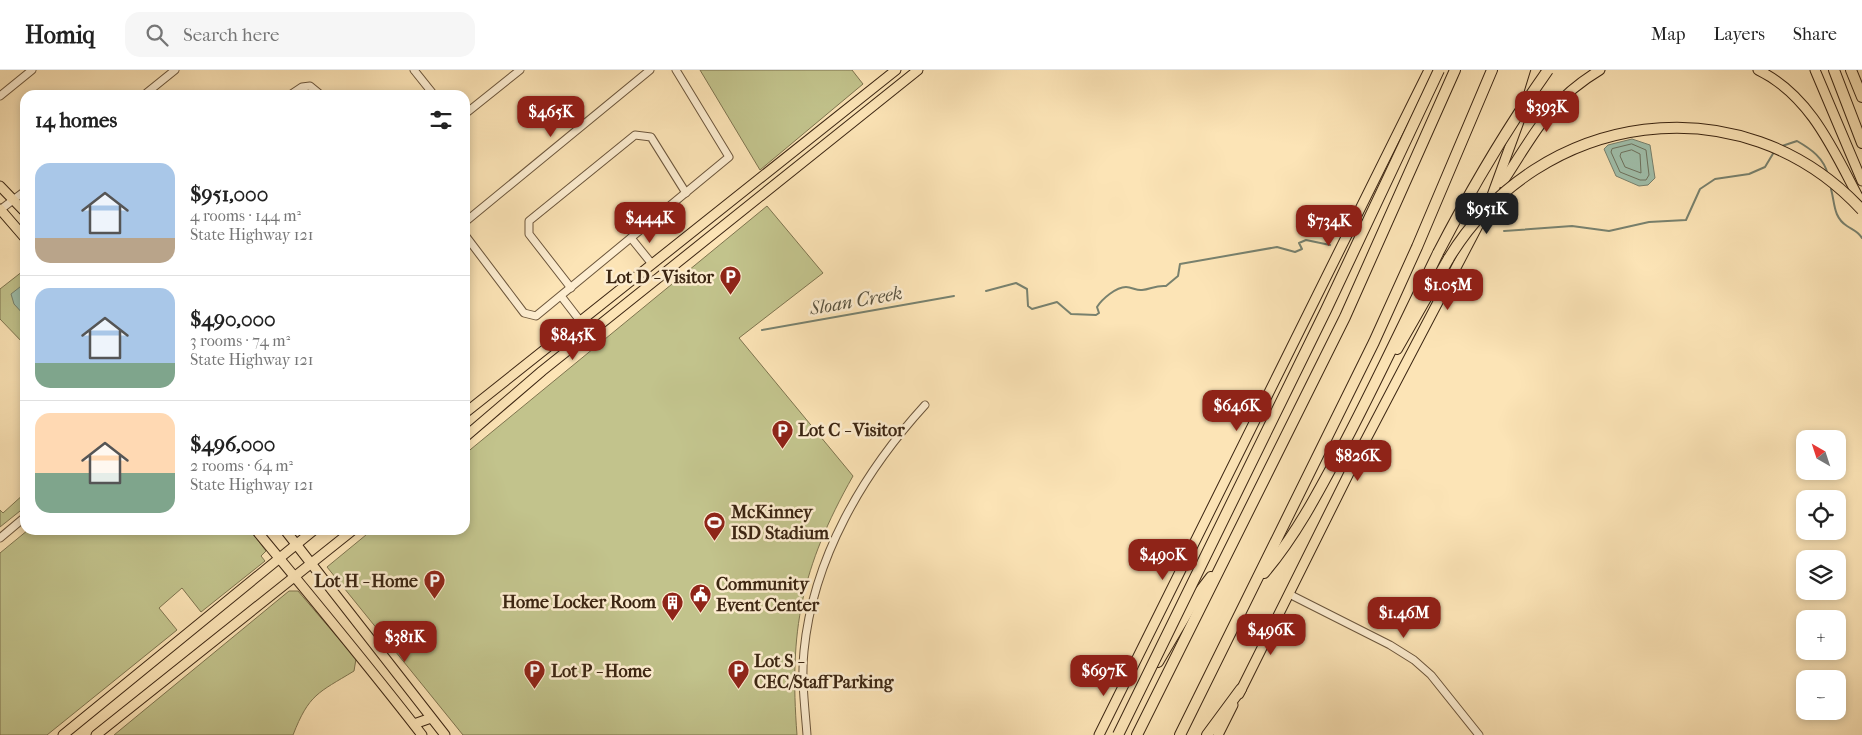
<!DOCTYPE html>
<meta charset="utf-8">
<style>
:root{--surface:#fff;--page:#f6f6f6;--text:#222;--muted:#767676;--line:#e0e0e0;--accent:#8f2418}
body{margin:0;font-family:"IM FELL French Canon",serif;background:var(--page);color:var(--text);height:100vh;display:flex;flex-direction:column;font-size:19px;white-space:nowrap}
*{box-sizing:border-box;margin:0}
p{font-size:16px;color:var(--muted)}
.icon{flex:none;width:28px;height:28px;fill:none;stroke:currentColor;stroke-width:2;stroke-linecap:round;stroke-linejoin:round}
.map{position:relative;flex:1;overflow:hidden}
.sheet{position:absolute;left:20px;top:20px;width:450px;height:445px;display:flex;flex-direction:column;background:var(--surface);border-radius:15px;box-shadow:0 2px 8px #0003}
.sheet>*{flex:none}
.needle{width:32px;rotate:321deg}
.tools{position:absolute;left:1796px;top:360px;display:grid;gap:10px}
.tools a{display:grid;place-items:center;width:50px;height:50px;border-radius:10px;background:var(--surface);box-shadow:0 2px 8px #0003;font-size:25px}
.price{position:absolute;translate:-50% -42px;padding:0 11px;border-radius:10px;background:var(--accent);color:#fff;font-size:16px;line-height:32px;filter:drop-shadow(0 1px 2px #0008)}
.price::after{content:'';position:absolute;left:50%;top:30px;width:15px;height:11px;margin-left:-8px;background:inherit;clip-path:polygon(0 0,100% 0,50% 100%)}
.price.on{background:#222;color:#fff}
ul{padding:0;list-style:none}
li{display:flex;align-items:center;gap:15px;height:125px;padding:0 15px}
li+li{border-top:1px solid var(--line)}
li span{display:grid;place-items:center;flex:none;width:140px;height:100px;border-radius:15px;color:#555}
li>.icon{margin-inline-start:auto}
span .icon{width:60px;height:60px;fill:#fffc;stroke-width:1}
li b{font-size:21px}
h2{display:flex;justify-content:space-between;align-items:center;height:60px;padding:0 15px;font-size:21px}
header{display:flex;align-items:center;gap:30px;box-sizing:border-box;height:70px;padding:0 25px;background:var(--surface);border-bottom:1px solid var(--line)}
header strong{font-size:24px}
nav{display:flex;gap:28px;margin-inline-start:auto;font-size:18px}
.search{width:350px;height:45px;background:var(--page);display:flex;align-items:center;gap:12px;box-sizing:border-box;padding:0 18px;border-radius:15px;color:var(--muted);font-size:19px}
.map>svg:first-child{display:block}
</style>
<header>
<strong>Homiq</strong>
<div class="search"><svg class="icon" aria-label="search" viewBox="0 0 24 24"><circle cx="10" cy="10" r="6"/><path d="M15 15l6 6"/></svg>Search here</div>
<nav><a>Map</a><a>Layers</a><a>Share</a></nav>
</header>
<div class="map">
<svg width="1862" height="665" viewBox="0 0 1862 665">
<rect width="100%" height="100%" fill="#fce4b6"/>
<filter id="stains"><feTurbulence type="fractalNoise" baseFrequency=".004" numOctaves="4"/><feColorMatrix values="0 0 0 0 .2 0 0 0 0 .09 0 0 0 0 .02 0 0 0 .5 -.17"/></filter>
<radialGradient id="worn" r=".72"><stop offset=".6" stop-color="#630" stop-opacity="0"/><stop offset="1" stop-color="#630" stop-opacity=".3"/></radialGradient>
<g fill="#c2c38c" stroke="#7e744f">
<polygon points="700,0 852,0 863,14 760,100"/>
<path d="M767,136L823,203L739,268L853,406C801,498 789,560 797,665H463L327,497L372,460H465V384Z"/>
<polygon points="23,201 25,201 25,275 0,249 0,219"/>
<polygon points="25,423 25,437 0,457 0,440 3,443"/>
<polygon points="28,460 250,460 266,481 261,486 265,491 201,542 182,518 159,538 177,560 47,665 0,665 0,483"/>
<path d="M289,521H298L356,589L354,601C318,623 309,624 293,665H114Z"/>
</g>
<g fill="#a0bfab" stroke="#78816e">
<polygon points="1632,69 1650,75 1655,108 1648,115 1639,116 1616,106 1604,79 1608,75"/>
<polygon points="25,213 25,246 14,234 11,224"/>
</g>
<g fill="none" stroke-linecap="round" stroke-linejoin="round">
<g stroke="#6e725e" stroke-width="1">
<polygon points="1632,74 1646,80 1649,105 1646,110 1640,110 1620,102 1611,82 1612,79"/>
<polygon points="1632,80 1640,84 1641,103 1625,97 1620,86 1621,83"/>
</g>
<g stroke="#78816e" stroke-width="2">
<path d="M1779,77L1797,71C1811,79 1824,88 1828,105"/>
<path d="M1831,119C1835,133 1833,147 1847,156C1853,160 1858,161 1862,168"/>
<polyline points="1504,161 1572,156 1609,161 1649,152 1686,150 1700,119 1715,109 1749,104 1765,97 1774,82"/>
<path d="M986,221L1016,213L1027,219L1028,236L1032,239L1057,232L1071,244L1096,245L1099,243L1097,237C1102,229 1116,217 1126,217C1132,217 1137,221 1142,220C1151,219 1156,215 1166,216L1178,206L1180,194L1277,177L1295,182L1302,179L1299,173L1306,170L1330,175"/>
<polyline points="762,260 954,226"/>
</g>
<defs>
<g id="minor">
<polyline points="414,0 434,25"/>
<polyline points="144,25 175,0"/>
<polyline points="290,25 302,17 310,16 321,25"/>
<polyline points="0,26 32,0"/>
<polyline points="465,44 520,0"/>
<polyline points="0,140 25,121"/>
<polyline points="465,152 650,0"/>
<polyline points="465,165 524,243 536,246 729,87 676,0"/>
<polyline points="631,168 652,194"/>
<polyline points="571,218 529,164 529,151 635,65 651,67 686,123"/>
<polyline points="561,226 581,252"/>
<polyline points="0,468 25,447"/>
<polyline points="1289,524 1390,575 1414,590 1431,605 1479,665"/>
<path d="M807,665C805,637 801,609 804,581C813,488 863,403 925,335"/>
</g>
<g id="major">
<path d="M1758,0C1812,26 1835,84 1862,134"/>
<polyline points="1815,0 1862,111"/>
<polyline points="1528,26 1536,0"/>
<path d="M1502,113C1534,65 1548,31 1600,0"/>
<polyline points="0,116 25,142"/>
<polyline points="0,139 25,168"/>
<polyline points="1487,139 1524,38"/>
<polyline points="465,343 896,0"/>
<polyline points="465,367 542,301 918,0"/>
<path d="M256,460C312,528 368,595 422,665"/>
<polyline points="285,460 445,665"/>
<polyline points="1239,624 1362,377 1481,150"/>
<polyline points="414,654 431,648"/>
<polyline points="63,665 314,460"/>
<polyline points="96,665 353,460"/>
<polyline points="1099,665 1429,0"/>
<polyline points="1218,665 1233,635"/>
</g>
<g id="highway">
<polyline points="1834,0 1862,73"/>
<polyline points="1851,0 1862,27"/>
<polyline points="1397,279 1449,188"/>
<path d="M1264,503C1297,464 1320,419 1344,374C1377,311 1407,247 1438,183"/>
<polyline points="1158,592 1198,524 1211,507"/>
<polyline points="1137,665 1345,247 1455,0"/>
<polyline points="1180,665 1374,272 1417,177 1492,0"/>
<polyline points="1207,665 1241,619"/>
</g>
</defs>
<use href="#minor" stroke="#6b553b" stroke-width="9"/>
<use href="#major" stroke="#3b2512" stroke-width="11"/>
<use href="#highway" stroke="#3b2512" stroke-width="12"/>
<use href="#minor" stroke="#fdedd0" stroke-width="7"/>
<use href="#major" stroke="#fce4b6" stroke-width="9"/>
<use href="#highway" stroke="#fce4b6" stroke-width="10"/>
<defs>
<g id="highway-bridge">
<path d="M1438,183C1471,119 1507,58 1548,0"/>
<path d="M1449,188C1539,40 1742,10 1862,140"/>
<polyline points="1118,665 1326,240 1439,0"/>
</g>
</defs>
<use href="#highway-bridge" stroke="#3b2512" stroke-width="12" stroke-linecap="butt"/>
<use href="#highway-bridge" stroke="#fce4b6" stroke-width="10"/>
</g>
<defs>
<symbol id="parking-pin" viewBox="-11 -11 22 30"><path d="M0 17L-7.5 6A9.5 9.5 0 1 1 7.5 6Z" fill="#8f2418" stroke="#fdedd0"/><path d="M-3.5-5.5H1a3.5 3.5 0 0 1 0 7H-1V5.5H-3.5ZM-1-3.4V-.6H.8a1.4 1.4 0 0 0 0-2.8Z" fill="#fff"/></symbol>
<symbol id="stadium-pin" viewBox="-11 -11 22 30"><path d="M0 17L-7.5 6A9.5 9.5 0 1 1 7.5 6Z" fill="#8f2418" stroke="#fdedd0"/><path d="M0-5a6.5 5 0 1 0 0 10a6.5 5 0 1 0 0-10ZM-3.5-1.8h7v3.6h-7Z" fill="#fff"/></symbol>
<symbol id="civic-pin" viewBox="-11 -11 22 30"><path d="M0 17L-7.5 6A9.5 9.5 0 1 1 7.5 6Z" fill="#8f2418" stroke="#fdedd0"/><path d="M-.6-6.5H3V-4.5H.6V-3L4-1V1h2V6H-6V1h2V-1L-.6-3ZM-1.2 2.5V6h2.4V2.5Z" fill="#fff"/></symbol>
<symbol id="building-pin" viewBox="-11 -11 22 30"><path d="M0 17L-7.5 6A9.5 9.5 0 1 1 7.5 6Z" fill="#8f2418" stroke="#fdedd0"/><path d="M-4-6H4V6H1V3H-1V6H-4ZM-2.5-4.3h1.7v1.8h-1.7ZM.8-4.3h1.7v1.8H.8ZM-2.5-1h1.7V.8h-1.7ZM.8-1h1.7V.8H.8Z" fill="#fff"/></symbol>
</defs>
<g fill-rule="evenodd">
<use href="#parking-pin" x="718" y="194" width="25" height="34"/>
<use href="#parking-pin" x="770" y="348" width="25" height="34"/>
<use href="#stadium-pin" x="702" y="440" width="25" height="34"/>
<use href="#parking-pin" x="422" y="498" width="25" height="34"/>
<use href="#civic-pin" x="688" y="512" width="25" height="34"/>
<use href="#building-pin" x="660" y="520" width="25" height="34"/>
<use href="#parking-pin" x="522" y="588" width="25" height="34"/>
<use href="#parking-pin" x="726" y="588" width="25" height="34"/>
</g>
<g text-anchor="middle" stroke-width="5" stroke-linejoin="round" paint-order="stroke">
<g font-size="18" font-weight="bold" fill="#3b2512" stroke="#fdedd0" text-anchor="start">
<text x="714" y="213" text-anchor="end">Lot D - Visitor</text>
<text x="798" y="366">Lot C - Visitor</text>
<text x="731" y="448">McKinney<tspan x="731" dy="21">ISD Stadium</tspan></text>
<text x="418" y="517" text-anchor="end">Lot H - Home</text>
<text x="716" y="520">Community<tspan x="716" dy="21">Event Center</tspan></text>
<text x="656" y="538" text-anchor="end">Home Locker Room</text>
<text x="754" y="597">Lot S -<tspan x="754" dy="21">CEC/Staff Parking</tspan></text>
<text x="551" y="607">Lot P - Home</text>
</g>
<g font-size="19" font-style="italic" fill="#595340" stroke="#fdedd0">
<text transform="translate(856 230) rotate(-10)" y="7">Sloan Creek</text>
</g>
</g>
<rect width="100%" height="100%" filter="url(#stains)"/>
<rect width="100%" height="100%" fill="url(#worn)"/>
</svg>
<div class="tools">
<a><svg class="needle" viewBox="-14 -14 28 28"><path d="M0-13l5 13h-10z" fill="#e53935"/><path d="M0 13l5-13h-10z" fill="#767676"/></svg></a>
<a><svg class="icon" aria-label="locate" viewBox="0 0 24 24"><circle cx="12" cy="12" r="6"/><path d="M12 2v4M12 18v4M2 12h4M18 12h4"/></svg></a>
<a><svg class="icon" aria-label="layers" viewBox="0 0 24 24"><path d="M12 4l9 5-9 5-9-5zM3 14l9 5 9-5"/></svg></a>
<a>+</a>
<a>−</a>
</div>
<b class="price" style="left:1547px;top:63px">$393K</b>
<b class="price" style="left:551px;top:68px">$465K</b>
<b class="price on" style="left:1487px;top:165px">$951K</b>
<b class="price" style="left:650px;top:174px">$444K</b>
<b class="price" style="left:1329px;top:177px">$734K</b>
<b class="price" style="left:1448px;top:241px">$1.05M</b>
<b class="price" style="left:573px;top:291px">$845K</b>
<b class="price" style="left:1237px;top:362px">$646K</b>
<b class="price" style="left:1358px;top:412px">$826K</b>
<b class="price" style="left:1163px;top:511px">$490K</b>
<b class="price" style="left:1404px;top:569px">$1.46M</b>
<b class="price" style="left:1271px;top:586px">$496K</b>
<b class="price" style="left:405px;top:593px">$381K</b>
<b class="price" style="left:1104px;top:627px">$697K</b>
<section class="sheet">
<h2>14 homes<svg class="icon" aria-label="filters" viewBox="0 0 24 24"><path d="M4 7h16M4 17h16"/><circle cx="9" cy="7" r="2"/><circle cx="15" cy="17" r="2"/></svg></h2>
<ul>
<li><span style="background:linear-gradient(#a9c7e8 75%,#b9a48a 0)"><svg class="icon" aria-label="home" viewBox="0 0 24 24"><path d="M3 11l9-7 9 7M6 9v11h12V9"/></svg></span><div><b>$951,000</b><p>4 rooms · 144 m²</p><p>State Highway 121</p></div></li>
<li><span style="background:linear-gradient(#a9c7e8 75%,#7fa58c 0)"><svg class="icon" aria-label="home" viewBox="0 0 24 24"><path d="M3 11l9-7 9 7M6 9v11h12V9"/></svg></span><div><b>$490,000</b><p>3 rooms · 74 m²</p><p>State Highway 121</p></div></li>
<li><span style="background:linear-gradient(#ffd9b3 60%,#7fa58c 0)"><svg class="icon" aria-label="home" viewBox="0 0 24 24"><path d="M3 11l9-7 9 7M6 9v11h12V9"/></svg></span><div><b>$496,000</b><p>2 rooms · 64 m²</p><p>State Highway 121</p></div></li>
</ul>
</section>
</div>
